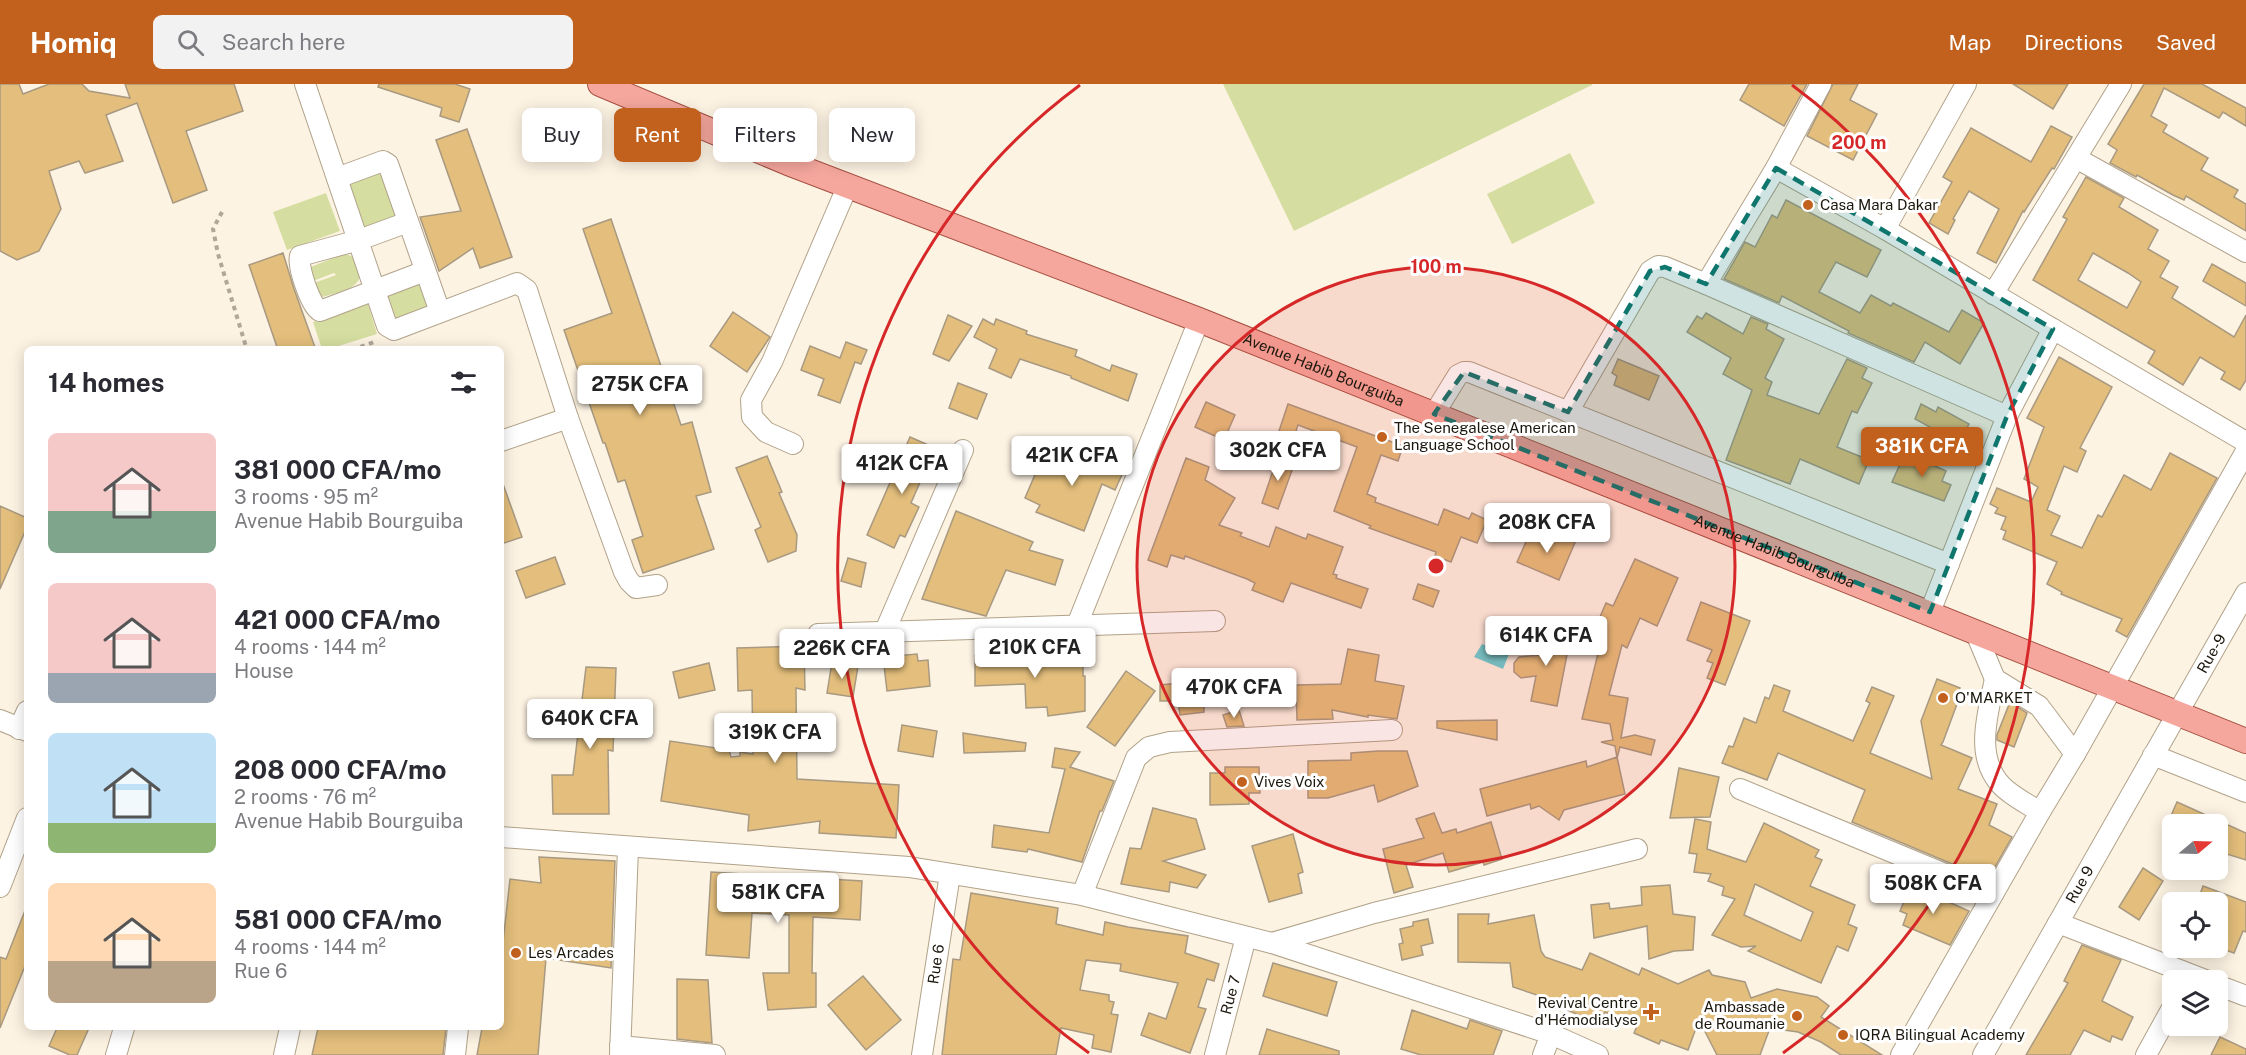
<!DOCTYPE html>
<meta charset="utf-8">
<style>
:root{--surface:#fff;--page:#f2f2f3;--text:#2b2b33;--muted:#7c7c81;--accent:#c1611d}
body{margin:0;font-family:"Public Sans",sans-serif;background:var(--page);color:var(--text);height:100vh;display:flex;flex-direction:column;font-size:22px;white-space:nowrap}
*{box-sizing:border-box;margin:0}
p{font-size:20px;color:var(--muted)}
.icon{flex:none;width:33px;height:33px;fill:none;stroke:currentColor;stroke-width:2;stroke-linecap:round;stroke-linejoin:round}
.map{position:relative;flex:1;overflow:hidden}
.side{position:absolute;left:24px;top:262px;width:480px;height:684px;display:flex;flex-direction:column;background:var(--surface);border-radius:9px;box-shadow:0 3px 15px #0003}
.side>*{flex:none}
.top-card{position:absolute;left:522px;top:24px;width:570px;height:54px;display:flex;gap:12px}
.needle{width:39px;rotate:71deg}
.controls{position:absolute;left:2162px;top:730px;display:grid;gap:12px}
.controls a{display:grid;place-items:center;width:66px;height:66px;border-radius:9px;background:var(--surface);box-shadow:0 3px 15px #0003;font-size:30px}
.price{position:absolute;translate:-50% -51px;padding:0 14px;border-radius:6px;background:#fff;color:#222;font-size:20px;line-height:39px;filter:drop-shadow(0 2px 3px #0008)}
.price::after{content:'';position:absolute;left:50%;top:36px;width:18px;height:14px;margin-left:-9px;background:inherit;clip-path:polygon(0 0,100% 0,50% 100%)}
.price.current{background:var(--accent);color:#fff}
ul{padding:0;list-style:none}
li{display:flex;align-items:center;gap:18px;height:150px;padding:0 24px}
li span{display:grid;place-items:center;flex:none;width:168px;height:120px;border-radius:9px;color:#555}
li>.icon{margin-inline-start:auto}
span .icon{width:72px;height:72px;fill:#fffc;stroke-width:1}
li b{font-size:26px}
h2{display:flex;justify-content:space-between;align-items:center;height:72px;padding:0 24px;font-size:26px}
.tag{padding:0 21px;border-radius:9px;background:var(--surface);box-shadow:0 3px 15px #0003;font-size:21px;line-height:54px}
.tag.current{background:var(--accent);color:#fff}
header{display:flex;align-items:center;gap:36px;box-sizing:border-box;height:84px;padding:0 30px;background:var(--accent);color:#fff}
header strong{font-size:28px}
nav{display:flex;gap:33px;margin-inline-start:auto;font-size:21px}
.search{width:420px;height:54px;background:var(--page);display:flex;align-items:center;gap:15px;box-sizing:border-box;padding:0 21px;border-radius:9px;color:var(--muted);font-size:22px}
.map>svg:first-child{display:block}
</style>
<header>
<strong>Homiq</strong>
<div class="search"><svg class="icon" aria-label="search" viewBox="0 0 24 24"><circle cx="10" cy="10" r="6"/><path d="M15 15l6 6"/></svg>Search here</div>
<nav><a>Map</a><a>Directions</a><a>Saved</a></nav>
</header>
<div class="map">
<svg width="2246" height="971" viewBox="0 0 2246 971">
<rect width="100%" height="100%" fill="#fdf3e3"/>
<g fill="#d5dea0">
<polygon points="1223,0 1592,0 1592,1 1294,147"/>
<polygon points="1570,69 1595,119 1512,160 1487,110"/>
<polygon points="374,88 384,92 396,128 392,137 370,145 359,139 347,105 353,96"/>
<polygon points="326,109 340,147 287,166 273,128"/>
<path d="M344,170C352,171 356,175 359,182C367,206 336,208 319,214L314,199L336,191L334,189L313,197L308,184Z"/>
<polygon points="416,198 422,202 428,219 425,226 399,235 392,232 386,214 390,207"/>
<polygon points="368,220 377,250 329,265 322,265 313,238"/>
</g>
<polygon fill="#6aced2" points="1482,560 1509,570 1503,585 1474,573"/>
<g fill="#e3be7c" stroke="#a89980" stroke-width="1.5" fill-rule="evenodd">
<polygon points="0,0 19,0 23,10 49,0 82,0 89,7 130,14 125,0 234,0 243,27 186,47 207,106 173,119 137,19 106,31 123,77 85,89 79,77 49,87 61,125 39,167 17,176 0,167"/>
<polygon points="379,0 455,0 470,5 459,38 440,32 442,24 378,3"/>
<polygon points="1749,0 1807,0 1784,42 1740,16"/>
<polygon points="1833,0 1858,0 1850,16 1877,30 1853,76 1807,52"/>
<polygon points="2013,0 2068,0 2053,25"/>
<polygon points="2144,0 2202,0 2246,24 2246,42 2223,28 2219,34 2164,4 2151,32 2167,41 2163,48 2208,74 2201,86 2238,106 2234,113 2246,120 2246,147 2186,112 2184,116 2173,111 2137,91 2136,93 2110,79 2117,66 2108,60"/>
<polygon points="2051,42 2072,53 2054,85 2052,84 2024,128 2023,127 1996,179 1977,169 1999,125 1969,107 1953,135 1955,136 1948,150 1929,139 1952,98 1943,93 1971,44 2031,78"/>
<polygon points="467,45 512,173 480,184 473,164 439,187 420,133 461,127 436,56"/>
<path d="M2086,93L2124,114L2119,123L2158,146L2148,165L2169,177L2160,193L2178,203L2172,214L2234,253L2246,231V296L2240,306L2221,295L2225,288L2200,273L2183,301L2148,279L2155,267L2033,196L2067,135L2063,133ZM2093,169L2128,189L2141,198L2127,224L2078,196Z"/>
<polygon points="1786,116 1881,166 1867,193 1836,178 1819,208 1860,229 1871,211 1891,222 1893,219 1949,248 1962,226 1984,239 1960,280 1925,258 1914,278 1848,249 1849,247 1782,212 1779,219 1724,195 1745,158 1755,163 1772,131 1777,134"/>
<polygon points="611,135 681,341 692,338 711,408 696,412 714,465 643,489 632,456 643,452 625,396 618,398 605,359 603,359 564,246 612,229 583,145"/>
<polygon points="283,169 294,205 316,266 278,266 249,181"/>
<polygon points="2212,180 2246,199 2246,222 2203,197"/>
<polygon points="733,228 770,253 747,288 710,262"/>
<polygon points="1706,229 1743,250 1751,233 1768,240 1766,245 1784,255 1765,294 1772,298 1767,311 1819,330 1847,275 1867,284 1862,294 1872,299 1857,329 1852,327 1837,363 1869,376 1859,400 1800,375 1790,400 1726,376 1752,306 1723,290 1731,274 1687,248 1697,232 1702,235"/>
<polygon points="948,231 972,242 949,277 933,270"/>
<polygon points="983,235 994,241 996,235 1027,247 1026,250 1077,266 1075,272 1110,287 1112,281 1137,290 1128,317 1071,294 1071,292 1020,275 1011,294 989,284 997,265 974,253"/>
<polygon points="846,258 867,266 861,280 855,278 840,319 818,311 824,295 801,286 810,262 840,274"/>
<polygon points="2059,273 2112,303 2080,364 2086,367 2077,388 2064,382 2047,426 2060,432 2051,451 2082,464 2098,431 2102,433 2124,391 2151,406 2170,369 2217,394 2127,553 2116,547 2122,535 2061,510 2062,508 2047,500 2057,478 2003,455 2006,447 2001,445 2006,433 1995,429 1998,424 1990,420 1997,404 2031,418 2038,403 2024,395 2044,343 2027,334"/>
<polygon points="1618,275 1659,292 1649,316 1614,301 1617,292 1612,289"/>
<polygon points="958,299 987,310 977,335 949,324"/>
<polygon points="1206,318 1235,331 1224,356 1195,343"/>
<polygon points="1288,320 1403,362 1398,377 1381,371 1367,410 1376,414 1375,418 1438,441 1444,425 1469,435 1472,429 1487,436 1477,459 1461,453 1451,478 1435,472 1436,468 1369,444 1371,442 1334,427 1357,363 1298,341 1294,353 1279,347"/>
<polygon points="1921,320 1936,328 1938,323 1969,340 1959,359 1915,335"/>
<polygon points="910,353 935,364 911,419 919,423 905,453 900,451 894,464 867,451"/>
<polygon points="1069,361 1124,386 1115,406 1102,400 1084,447 1036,428 1040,421 1025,414 1037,386 1042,388 1045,380 1058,386"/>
<polygon points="1905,369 1946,387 1942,397 1951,401 1944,417 1892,398"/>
<polygon points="767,372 782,408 779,409 797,451 796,467 768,478 755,446 761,443 736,384"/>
<polygon points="1278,372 1295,378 1278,425 1262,419"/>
<polygon points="1186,374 1209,383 1205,396 1235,414 1219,441 1242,449 1240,452 1269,463 1276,443 1306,455 1308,450 1343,463 1333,490 1337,491 1336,494 1368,505 1361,524 1291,499 1283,518 1252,506 1255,499 1247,495 1185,472 1184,475 1171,471 1167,483 1148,476"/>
<polygon points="503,400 522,453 501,460 501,401"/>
<polygon points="0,422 27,434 27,443 0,505"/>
<polygon points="956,427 1033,458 1029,466 1063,476 1055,501 1006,486 986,532 922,515"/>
<polygon points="1556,446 1576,456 1559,496 1517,478 1530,449 1550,458"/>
<polygon points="555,473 565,500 526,514 516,487"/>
<polygon points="848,474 866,479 861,503 841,497"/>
<polygon points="1635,475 1678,494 1657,542 1640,534 1627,564 1622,561 1609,611 1628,614 1621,654 1635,651 1655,656 1651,671 1620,663 1617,674 1615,662 1601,658 1613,656 1610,640 1582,635 1602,553 1593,549 1606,519 1613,522"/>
<polygon points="1418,500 1439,507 1433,523 1413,515"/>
<polygon points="1701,518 1750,537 1725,601 1707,594 1713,579 1707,577 1712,566 1687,556"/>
<polygon points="1545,545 1571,550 1557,622 1531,617 1536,592 1521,594 1514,588 1514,579 1519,573 1540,571"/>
<polygon points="804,562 805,606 796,604 797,695 899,701 896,754 819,749 820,737 748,747 749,731 661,717 670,657 729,666 731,673 740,672 740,668 753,670 752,606 738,607 737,564"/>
<polygon points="1348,565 1379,571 1375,597 1404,602 1397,635 1368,631 1368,633 1332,626 1333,635 1297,636 1296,601 1341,600"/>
<polygon points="1016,566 1017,570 1043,569 1043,578 1083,577 1083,592 1085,592 1085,627 1048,632 1047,623 1026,624 1025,600 975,602 975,571 980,571 980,567"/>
<polygon points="917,570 918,577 928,576 930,602 887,607 883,573"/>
<polygon points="832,578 858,582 853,613 827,609"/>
<polygon points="709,579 715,606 679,614 673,588"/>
<polygon points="586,583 616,584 613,667 608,666 609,730 553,730 552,691 573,691"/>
<polygon points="1126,587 1155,607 1115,662 1087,643"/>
<polygon points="1937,595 1960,604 1955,619 1957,620 1943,658 1941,661 1972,674 1958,705 1997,720 1989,741 2012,753 1988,795 1852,738 1865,706 1778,669 1767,696 1722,679 1729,662 1733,663 1744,634 1756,639 1765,613 1769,615 1774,601 1790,607 1783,627 1853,657 1870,619 1866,617 1872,603 1894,612 1870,669 1932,695 1921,637"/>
<polygon points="1188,598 1189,602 1204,602 1204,628 1180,631 1178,617 1160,617 1160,601"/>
<polygon points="2010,618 2027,629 2014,663 1997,656 1997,651"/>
<polygon points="1239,626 1244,642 1227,643 1223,631"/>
<polygon points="1497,636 1497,656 1437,644 1437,637"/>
<polygon points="902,641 937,647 933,673 898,667"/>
<polygon points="963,649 1026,659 1025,667 964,669"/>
<polygon points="1055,664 1080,668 1070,683 1114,697 1102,727 1100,727 1082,778 1028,765 1027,768 992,763 994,741 1049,749 1065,685 1052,683"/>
<polygon points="1378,667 1407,667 1418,702 1378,718 1374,701 1328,714 1308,714 1308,677 1351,676 1351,669"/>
<polygon points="1617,673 1625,710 1564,726 1559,736 1539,722 1531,725 1530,720 1487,732 1480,705 1586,677 1587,683"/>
<polygon points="1225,683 1259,683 1260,709 1249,709 1249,720 1210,721 1210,689 1225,689"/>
<polygon points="1679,684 1719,693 1710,733 1670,734"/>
<polygon points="2177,718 2246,749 2246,776 2217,767 2217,741 2167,741"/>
<polygon points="1153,724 1196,735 1205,765 1163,777 1206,791 1197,804 1170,798 1169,808 1121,800 1130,764 1141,765"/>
<polygon points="1434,729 1442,749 1456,745 1457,749 1491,738 1502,775 1484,781 1483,778 1449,788 1443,769 1406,781 1413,803 1394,809 1383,765 1424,754 1416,735"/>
<path d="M1695,735L1711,738L1707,765L1746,778L1764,739L1819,766L1815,773L1822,776L1810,802L1855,821L1848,840L1857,844L1848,867L1837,862L1821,899L1748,867L1756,862L1741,863L1712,851L1735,815L1722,811L1724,803L1708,797L1711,790L1694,788L1697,770L1689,769ZM1755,800L1813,828L1801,857L1744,831Z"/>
<polygon points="1293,750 1303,788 1298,790 1302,809 1269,818 1252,762"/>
<polygon points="539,773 615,777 611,884 546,874 538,971 477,971 482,944 501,944 501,876 510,795 541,799"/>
<polygon points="2143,784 2163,797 2139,836 2119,823"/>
<polygon points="711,788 862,797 860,836 813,833 812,889 816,889 816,923 768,926 763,889 789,889 789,831 752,829 749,874 706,871"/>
<polygon points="1670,801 1673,830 1695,833 1693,866 1674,867 1649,875 1647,842 1594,854 1591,821 1609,819 1610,825 1642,821 1641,803"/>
<polygon points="1911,801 1969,827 1950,861 1903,841 1907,830 1900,827"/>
<polygon points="2203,802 2246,818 2246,848 2243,847 2234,869 2217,863 2217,819 2197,819"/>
<polygon points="971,809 1058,824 1056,840 1103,851 1105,838 1128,843 1188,852 1185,869 1219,880 1214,897 1207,895 1198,923 1206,925 1190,969 1141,951 1149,929 1166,935 1178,899 1120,887 1121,880 1086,876 1080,906 1109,911 1109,917 1114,918 1111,930 1118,931 1111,968 1092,964 1094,951 1061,944 1056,971 942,971 953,875 960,876"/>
<polygon points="26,824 27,877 0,944 0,873 6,875"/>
<polygon points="1458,830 1489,830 1488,840 1534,831 1541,867 1545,873 1582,886 1590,869 1639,891 1642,884 1678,900 1709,886 1712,891 1745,898 1751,914 1777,905 1817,913 1829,922 1821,933 1882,971 1841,971 1821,958 1798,948 1770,944 1760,971 1717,971 1699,936 1688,966 1661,956 1659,960 1634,949 1637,942 1605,928 1600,940 1565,925 1567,921 1513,903 1510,879 1458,878"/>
<polygon points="1428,835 1433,859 1421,862 1423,871 1402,876 1399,860 1403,859 1400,845 1413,842 1413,838"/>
<polygon points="2082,861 2121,876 2102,917 2133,933 2122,956 2112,952 2110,958 2084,946 2070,971 2026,971 2068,899 2064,897"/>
<polygon points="1273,879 1337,898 1327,932 1263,912"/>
<polygon points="863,892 901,936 866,966 828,921"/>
<polygon points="677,895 708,896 712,959 677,955"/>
<polygon points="1412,926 1467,945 1470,936 1502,947 1493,971 1421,971 1401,965"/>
<polygon points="57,944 89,944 77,971 70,971 49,962"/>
<polygon points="318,944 446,944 443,971 312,971"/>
<polygon points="1267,945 1339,967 1339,971 1259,971"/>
<polygon points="2220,953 2246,965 2246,971 2211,971"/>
</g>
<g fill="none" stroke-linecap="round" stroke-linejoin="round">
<defs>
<g id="minor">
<polyline points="305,0 387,242 394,246 517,199 527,206 568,334 624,488 629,497 636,504 657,501"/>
<polyline points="2076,74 2246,168"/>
<polyline points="1776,84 1885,145"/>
<polyline points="337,94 383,77 388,80 440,228"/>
<path d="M408,138L359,156L300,172C297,182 311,223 320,227L425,187"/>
<polyline points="1706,200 1776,84 1821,0"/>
<polyline points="1993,210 2121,0"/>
<polyline points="2053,245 2246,358"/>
<polyline points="1568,328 1650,187 1658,182 1665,183 1706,200 2007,332"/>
<polyline points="1434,330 1458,291 1464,288 1469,288 1949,480"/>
<polyline points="501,357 568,334"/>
<polyline points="793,360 766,348 752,333 751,316 772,278 848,101"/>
<polyline points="1930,528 2007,332 2053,245 1885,145 1966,0"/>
<polyline points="1077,541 1199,236"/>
<polyline points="885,547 963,366"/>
<polyline points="1975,547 1995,595 2039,622 2075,670"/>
<polyline points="818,550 1215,537"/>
<path d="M1995,595C1988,629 1974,672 2001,701C2011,712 2028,720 2040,728"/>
<polyline points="0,636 27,647"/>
<polyline points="19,645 27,627"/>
<polyline points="2153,671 2246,708"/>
<polyline points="1740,705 1993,810"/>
<polyline points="501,753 909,783 1082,811 1272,859 1551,950 1598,971"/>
<polyline points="0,803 27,734"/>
<polyline points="1082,811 1136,674 1149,663 1170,658 1392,646"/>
<polyline points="2058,839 2208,897"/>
<polyline points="1272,859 1374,829 1637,765"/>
<polyline points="2217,901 2246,912"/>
<polyline points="620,962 715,971"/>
<polyline points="116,971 124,944"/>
<polyline points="284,971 290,944"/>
<polyline points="455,971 458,944"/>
<polyline points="620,971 628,764"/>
<path id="s1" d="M922,971L950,790"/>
<path id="s2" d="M1215,971L1246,853"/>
<polyline points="1543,971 1551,950"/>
<polyline points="1901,971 2040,728 2075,670 2246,367"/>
<path id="s3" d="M1983,971L2246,509"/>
<polyline points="2146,971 2172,924"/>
</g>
<g id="major">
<path id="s4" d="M600,0L788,79L1199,236L2246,657"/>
</g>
</defs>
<use href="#minor" stroke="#b1a289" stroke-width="22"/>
<use href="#major" stroke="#a54f40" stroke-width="26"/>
<g stroke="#b0a799" stroke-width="4" stroke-dasharray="4.5 4.5" stroke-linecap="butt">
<polyline points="222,128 213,145 218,170 247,266"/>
<polyline points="352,266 377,257"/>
</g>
<use href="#minor" stroke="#fff" stroke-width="20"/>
<use href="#major" stroke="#f5a79d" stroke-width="24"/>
</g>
<path fill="#0f766e" fill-opacity="0.2" stroke="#0f766e" stroke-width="4.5" stroke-dasharray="12 8" stroke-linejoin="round" d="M1776,84L2053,245L2007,332L1930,528L1434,330L1464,288L1568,328L1650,187L1665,183L1706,200Z"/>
<circle cx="1436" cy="482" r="299" fill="#d62828" fill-opacity=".12"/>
<g fill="none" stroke="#d62828" stroke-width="3">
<circle cx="1436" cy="482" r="299"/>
<path d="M1089 969A598 598 0 0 1 1080 1M1792 1A598 598 0 0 1 1783 969"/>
</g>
<g fill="#c1611d" stroke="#fff" stroke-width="2">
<circle cx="1808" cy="121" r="6"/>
<circle cx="1382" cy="353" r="6"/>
<circle cx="1943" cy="614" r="6"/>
<circle cx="1242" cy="698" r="6"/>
<circle cx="516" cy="869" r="6"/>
<path d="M1648 919h6v6h6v6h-6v6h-6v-6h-6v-6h6z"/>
<circle cx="1797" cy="932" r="6"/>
<circle cx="1843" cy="951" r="6"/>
</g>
<g text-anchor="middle" stroke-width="6" stroke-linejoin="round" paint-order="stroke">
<g font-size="15" fill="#1c170d" stroke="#fff" text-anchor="start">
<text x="1820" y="126">Casa Mara Dakar</text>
<text x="1394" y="349">The Senegalese American<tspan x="1394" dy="17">Language School</tspan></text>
<text x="1955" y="619">O'MARKET</text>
<text x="1254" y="703">Vives Voix</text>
<text x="528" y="874">Les Arcades</text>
<text x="1638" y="924" text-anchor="end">Revival Centre<tspan x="1638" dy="17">d'Hémodialyse</tspan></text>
<text x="1785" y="928" text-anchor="end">Ambassade<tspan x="1785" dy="17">de Roumanie</tspan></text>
<text x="1855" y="956">IQRA Bilingual Academy</text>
</g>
<g font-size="15" fill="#1c170d" stroke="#fff">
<text dy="5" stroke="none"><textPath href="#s4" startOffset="778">Avenue Habib Bourguiba</textPath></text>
<text dy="5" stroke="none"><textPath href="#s4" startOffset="1264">Avenue Habib Bourguiba</textPath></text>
<text dy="5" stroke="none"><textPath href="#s3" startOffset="462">Rue-9</textPath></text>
<text dy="5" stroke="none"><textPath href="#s3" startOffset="196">Rue 9</textPath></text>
<text dy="5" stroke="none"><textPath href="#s1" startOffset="92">Rue 6</textPath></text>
<text dy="5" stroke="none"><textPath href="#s2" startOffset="62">Rue 7</textPath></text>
</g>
</g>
<circle cx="1436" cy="482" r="9" fill="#d62828" stroke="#fff" stroke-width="3"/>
<g font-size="18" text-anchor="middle" font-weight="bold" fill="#d62828" stroke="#fff" stroke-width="6" stroke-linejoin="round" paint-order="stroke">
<text x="1859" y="65">200 m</text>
<text x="1436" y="189">100 m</text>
</g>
</svg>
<div class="controls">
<a><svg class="needle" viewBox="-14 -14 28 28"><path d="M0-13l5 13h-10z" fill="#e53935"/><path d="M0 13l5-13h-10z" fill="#7c7c81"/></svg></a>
<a><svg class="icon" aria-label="locate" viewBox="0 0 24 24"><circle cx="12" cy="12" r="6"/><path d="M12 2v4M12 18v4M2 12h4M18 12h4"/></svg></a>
<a><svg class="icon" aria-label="layers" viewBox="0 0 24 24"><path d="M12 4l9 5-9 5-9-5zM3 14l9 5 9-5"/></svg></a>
</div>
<b class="price" style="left:640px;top:332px">275K CFA</b>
<b class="price current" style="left:1922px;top:394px">381K CFA</b>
<b class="price" style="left:1278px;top:398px">302K CFA</b>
<b class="price" style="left:1072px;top:403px">421K CFA</b>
<b class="price" style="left:902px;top:411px">412K CFA</b>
<b class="price" style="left:1547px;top:470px">208K CFA</b>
<b class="price" style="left:1546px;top:583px">614K CFA</b>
<b class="price" style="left:1035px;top:595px">210K CFA</b>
<b class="price" style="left:842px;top:596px">226K CFA</b>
<b class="price" style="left:1234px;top:635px">470K CFA</b>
<b class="price" style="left:590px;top:666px">640K CFA</b>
<b class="price" style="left:775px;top:680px">319K CFA</b>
<b class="price" style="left:1933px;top:831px">508K CFA</b>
<b class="price" style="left:778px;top:840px">581K CFA</b>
<div class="top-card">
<a class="tag">Buy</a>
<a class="tag current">Rent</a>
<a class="tag">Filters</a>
<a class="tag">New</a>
</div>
<section class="side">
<h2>14 homes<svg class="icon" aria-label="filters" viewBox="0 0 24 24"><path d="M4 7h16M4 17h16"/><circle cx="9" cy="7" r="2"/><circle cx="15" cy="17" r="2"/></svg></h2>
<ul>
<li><span style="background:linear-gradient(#f6c9c9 65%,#7fa58c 0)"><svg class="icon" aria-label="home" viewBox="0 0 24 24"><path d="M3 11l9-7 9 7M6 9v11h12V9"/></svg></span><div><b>381 000 CFA/mo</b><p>3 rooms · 95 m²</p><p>Avenue Habib Bourguiba</p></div></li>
<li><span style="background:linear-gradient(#f6c9c9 75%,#9aa5b1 0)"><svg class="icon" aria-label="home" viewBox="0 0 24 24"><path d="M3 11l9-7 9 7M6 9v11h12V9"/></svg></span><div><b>421 000 CFA/mo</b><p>4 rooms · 144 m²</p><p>House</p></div></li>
<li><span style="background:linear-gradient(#bfe0f5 75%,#8fb573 0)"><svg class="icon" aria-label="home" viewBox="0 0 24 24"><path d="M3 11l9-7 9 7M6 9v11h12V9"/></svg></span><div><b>208 000 CFA/mo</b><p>2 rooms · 76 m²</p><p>Avenue Habib Bourguiba</p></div></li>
<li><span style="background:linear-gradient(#ffd9b3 65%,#b9a48a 0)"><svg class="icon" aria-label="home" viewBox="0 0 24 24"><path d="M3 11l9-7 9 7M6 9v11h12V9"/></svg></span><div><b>581 000 CFA/mo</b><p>4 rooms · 144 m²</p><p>Rue 6</p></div></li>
</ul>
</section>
</div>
